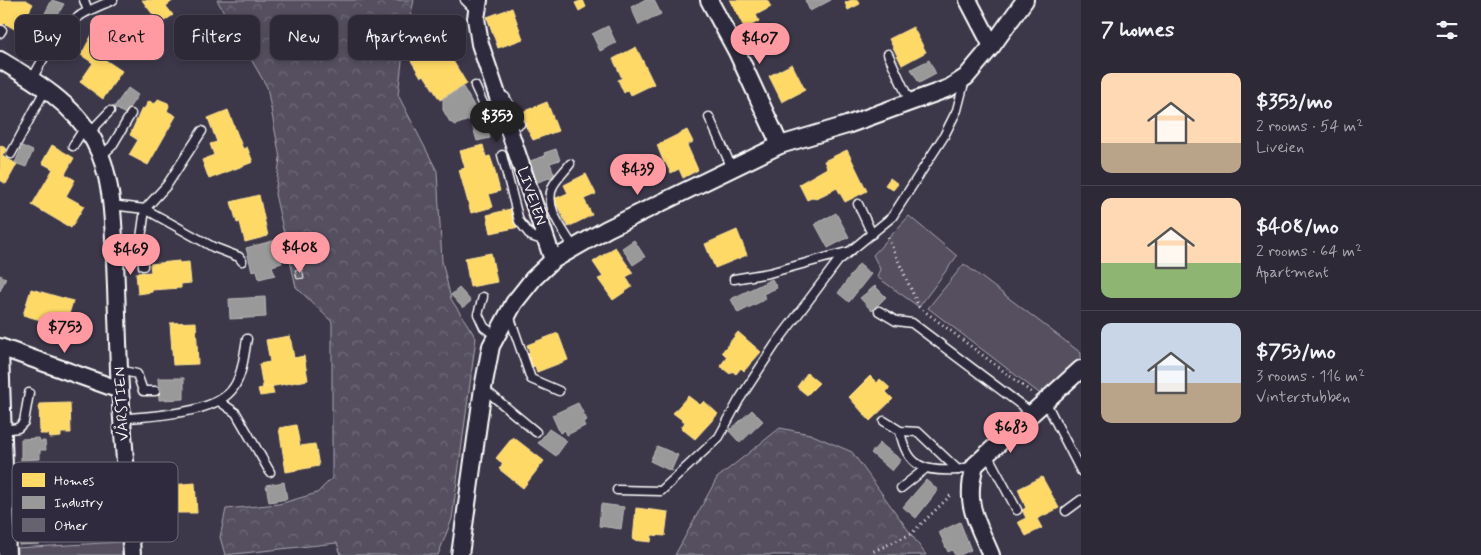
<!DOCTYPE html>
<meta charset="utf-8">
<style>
:root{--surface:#2d2937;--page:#35313f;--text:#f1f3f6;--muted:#a7a6ad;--line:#484552;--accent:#ff9aa2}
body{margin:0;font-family:Mynerve,sans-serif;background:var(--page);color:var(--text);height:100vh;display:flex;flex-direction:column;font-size:19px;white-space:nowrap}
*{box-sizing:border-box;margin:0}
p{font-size:16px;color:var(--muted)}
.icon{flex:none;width:28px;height:28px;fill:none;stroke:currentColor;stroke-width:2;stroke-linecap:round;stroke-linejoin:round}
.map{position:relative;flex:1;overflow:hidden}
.sheet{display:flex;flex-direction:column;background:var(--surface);width:400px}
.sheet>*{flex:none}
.hud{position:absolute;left:15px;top:15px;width:475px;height:45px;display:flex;gap:10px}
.price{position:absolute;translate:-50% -42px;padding:0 11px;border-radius:18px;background:var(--accent);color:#111;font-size:16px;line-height:32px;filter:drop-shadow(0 1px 2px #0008)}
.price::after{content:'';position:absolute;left:50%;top:30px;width:15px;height:11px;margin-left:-8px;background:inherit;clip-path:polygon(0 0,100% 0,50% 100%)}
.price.selected{background:#222;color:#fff}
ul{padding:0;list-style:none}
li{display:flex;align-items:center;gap:15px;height:125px;padding:0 20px}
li+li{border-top:1px solid var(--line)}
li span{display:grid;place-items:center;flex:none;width:140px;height:100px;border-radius:10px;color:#555}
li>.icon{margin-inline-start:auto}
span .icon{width:60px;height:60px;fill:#fffc;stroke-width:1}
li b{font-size:21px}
h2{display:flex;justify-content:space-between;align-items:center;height:60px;padding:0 20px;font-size:21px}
.chip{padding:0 18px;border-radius:10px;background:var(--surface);box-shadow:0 2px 8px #0003,0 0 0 1px var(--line);font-size:18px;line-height:45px}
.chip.selected{background:var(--accent);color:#111}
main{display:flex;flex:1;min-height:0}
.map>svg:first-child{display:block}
</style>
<main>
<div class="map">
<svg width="1081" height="555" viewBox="0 0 1081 555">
<defs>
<pattern id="forest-crowns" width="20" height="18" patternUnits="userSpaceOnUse" patternTransform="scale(1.25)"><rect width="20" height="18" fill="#555060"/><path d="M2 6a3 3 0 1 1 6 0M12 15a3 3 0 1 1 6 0" fill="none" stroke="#6e6a78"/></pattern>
</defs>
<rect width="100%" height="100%" fill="#3c3749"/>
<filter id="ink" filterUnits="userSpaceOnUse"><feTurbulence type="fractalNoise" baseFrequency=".02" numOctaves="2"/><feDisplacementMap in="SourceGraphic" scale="10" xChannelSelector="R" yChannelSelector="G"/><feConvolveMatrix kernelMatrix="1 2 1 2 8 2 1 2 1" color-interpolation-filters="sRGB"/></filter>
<g filter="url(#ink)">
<g fill="#555060" stroke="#aaa8b0">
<polygon points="909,216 957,256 919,307 877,277 880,269 873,255"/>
<polygon points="964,264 1081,353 1081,357 1043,396 928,308"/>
<polygon points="121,542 122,555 17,555 17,548"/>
</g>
<g fill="url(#forest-crowns)" stroke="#aaa8b0">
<polygon points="217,0 414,0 404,45 398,95 437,171 442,261 451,299 476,338 452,519 438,555 341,555 337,543 225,555 220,537 226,509 279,504 317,493 332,478 332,322 296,287 275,194 280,158 267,87"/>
<polygon points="780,428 810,434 852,452 926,555 675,555 717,478"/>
</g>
<g fill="#ffd966" stroke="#ffe494">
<polygon points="0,0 26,0 33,4 18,31 4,23 0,30"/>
<polygon points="142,0 174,0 166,6 173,15 160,24"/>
<polygon points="583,0 586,7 579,11 575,3"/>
<polygon points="730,0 767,0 771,7 756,15 759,21 745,29"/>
<polygon points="851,0 858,0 860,4 848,10 845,3"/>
<polygon points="512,8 523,39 498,48 487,17"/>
<polygon points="913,27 926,52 902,65 889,39"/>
<polygon points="94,31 109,41 101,57 122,71 103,99 80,82 93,63 81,55"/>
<polygon points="441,34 447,44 444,46 467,84 440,100 424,75 421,77 410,59 442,39"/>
<polygon points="636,47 654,84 631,95 628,90 624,93 618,80 622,78 613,59"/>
<polygon points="792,64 805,90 782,102 769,76"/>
<polygon points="158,99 168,103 169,106 167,111 176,116 148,165 129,155 138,140 130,135 142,108 144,109 149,101 155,104"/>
<polygon points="547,102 558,131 533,140 524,123 526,123 522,112"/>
<polygon points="228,110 243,149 247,147 253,162 209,179 202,160 214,155 210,144 217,142 208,118"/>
<polygon points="687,130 693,142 687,145 698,170 683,178 679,169 671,173 665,162 664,163 657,145"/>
<polygon points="0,145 7,149 2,156 17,164 6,184 0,180"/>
<polygon points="52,145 74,158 65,174 75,180 66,196 84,206 71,228 32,205 53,169 42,163"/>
<polygon points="483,145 486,157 490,156 494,168 500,191 489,194 493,207 471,213 459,170 465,168 460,151"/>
<polygon points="847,150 867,191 845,202 837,188 815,199 814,197 807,200 799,184 827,168 824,161"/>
<polygon points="586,174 596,194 584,199 592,215 568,227 554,199 568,193 564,185"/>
<polygon points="890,178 898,184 893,190 885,185"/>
<polygon points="259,195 268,236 245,242 240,222 237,223 231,202"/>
<polygon points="514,208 519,227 491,233 487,215"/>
<polygon points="737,230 747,255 715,268 705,244"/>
<polygon points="615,247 633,273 626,277 632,287 613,300 598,279 603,277 593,262"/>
<polygon points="491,253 497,282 470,287 465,258"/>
<polygon points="179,261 179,263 189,262 191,283 181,284 181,288 152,290 152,292 138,294 136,273 151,272 150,264"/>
<polygon points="31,289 73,301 65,327 23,315"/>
<polygon points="196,322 198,364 173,365 170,323"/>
<polygon points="738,332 761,352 744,371 741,368 736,374 732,371 730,374 720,366 727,357 722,352"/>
<polygon points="558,333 568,360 537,372 535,366 529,368 524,355 530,353 527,345"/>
<polygon points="290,336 294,358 304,356 308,380 263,388 259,364 270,362 266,340"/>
<polygon points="807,373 819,383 807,395 797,387"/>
<polygon points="870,376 877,383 880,379 890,388 886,392 893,399 870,421 849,397"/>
<polygon points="272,386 274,394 260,396 258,389"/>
<polygon points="688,396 700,405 704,401 718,414 695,439 681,428 685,422 673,413"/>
<polygon points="70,403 71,433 61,433 61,437 50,438 49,434 40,434 39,404"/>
<polygon points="296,425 300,446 315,444 319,466 286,472 279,428"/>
<polygon points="513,437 544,461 523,488 499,469 503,464 496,458"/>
<polygon points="1042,477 1059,508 1037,519 1042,528 1026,536 1018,522 1026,518 1022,510 1026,508 1018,489"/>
<polygon points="195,483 197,513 168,513 164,493 171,492 170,485"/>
<polygon points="636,508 668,512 665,536 652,535 651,542 633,540"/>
</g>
<g fill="#999" stroke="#b8b8b8">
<polygon points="52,0 64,4 53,23 43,17"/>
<polygon points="644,0 654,0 661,14 639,25 631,7"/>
<polygon points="805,0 831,0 810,11"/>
<polygon points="608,26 616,43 600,51 592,34"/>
<polygon points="929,60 936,74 919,83 911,69"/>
<polygon points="463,87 480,116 455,125 450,122 443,110 443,98"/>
<polygon points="128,88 138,95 125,114 114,107"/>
<polygon points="485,120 490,138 477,141 472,124"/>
<polygon points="22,146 33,151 26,167 15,163"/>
<polygon points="556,149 560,160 550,163 555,176 535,183 527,162 545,156 544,153"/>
<polygon points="836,213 849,237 828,248 815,224"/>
<polygon points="276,240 282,263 272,266 275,275 259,279 257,270 252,271 246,248"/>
<polygon points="634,240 645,257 633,265 622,248"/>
<polygon points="859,264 871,274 849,302 838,293"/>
<polygon points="0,275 6,278 0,291"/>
<polygon points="772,279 777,288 763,294 766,299 738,313 731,299"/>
<polygon points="875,286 886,297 872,311 860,298"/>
<polygon points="459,288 471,301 463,308 451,295"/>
<polygon points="265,297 266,317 230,319 229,299"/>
<polygon points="158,378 184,378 184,399 159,400"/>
<polygon points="578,403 587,420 583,422 585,426 567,435 565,430 560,433 552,415"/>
<polygon points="752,410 763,421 740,443 729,431"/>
<polygon points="549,429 567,441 556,456 538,443"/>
<polygon points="39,438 40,441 45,441 46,450 40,450 40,459 21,460 21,439"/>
<polygon points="880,443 901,460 892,471 871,453"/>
<polygon points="657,446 678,455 671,471 650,461"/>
<polygon points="926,480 938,490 916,518 903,507"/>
<polygon points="284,482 287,499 269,502 266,485"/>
<polygon points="601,504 624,507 621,529 599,526"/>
<polygon points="18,521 39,521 39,544 19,545"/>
<polygon points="960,522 971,550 960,555 955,555 952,550 948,552 939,532"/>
</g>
<polygon fill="#666270" stroke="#fff" points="302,268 304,278 297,279 295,270"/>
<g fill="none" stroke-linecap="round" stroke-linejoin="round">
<defs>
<g id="service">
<polyline points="84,0 88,11"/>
<polyline points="465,0 477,12"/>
<polyline points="37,23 56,40"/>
<polyline points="0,33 2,30"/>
<polyline points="888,54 910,102"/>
<path d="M32,79C44,57 59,29 81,15C91,9 102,5 113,0"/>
<polyline points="475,86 488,114 495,121 505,119"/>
<polyline points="502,96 505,97 520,124"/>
<polyline points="709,117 732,168"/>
<polyline points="89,133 110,111"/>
<polyline points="73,146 85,127"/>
<polyline points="11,154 45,90"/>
<polyline points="502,155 519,221 531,236 545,241"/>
<polyline points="101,156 112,146 131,114"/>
<path d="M570,164C565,171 557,178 553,186C543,207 564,231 574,248"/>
<polyline points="858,204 872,234"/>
<polyline points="111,205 145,209 213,247 239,257 242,261"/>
<polyline points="143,266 141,238 145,209 167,185 202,131"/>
<polyline points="734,279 769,273 847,252"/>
<polyline points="483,297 478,314 484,327 496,336"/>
<polyline points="879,311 896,321 912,323 1033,414"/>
<polyline points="509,315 531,379 559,391"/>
<polyline points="119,370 137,374 143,391 155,391"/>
<polyline points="483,388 536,432"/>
<polyline points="219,401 236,413 270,472"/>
<polyline points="1046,403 1081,471"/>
<path d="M122,419C152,415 216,415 234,387C243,373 244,354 247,339"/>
<polyline points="884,421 900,431 918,432 958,470 975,465"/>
<polyline points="3,430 18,428 24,422 29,393"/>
<path d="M900,431C907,468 925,472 958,470"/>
<polyline points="987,454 1017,510"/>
<polyline points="901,488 925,469"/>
<polyline points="617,490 661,491 719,437 739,400 775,345 838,261 892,217 944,136 957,110 965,79"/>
<polyline points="6,503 34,503"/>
<polyline points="129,505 160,503"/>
<polyline points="1066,511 1081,500"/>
</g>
<g id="minor">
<polyline points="479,0 476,18 480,44 553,260"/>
<polyline points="709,0 737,52 780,145"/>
<polyline points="968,0 992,46"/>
<path d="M0,60C35,81 74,104 94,141C113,176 113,221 115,260C116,296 118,333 119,370C122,431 128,493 132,555"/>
<polyline points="0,347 120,390"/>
<polyline points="0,351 7,555"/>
<polyline points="460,555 483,388 491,346 514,303 533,279 553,260 607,229 780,145 847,125 949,88 966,77 992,46 1025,0"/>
<path d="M991,555C976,519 964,505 975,465L1081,369"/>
</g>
</defs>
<use href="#service" stroke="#fff" stroke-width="11"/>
<use href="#minor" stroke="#fff" stroke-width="20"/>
<g stroke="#fff" stroke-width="3" stroke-dasharray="1 4" stroke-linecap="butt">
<polyline points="888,238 919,307 1031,392"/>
<polyline points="871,555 872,552 911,534 953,493"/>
</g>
<use href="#service" stroke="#2f2a3d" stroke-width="8"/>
<use href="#minor" stroke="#2f2a3d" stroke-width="16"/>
</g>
</g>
<g text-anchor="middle" stroke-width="5" stroke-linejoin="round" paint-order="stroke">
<g font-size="15" fill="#fff" stroke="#2f2a3d">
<text transform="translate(532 196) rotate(71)" y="5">LIVEIEN</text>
<text transform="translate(121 404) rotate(-93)" y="5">VÅRSTIEN</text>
</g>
</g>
<rect x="12" y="462" width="166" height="80" rx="8" fill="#2f2a3d" stroke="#6d6a77" stroke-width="1"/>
<rect x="22" y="473" width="23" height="14" fill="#ffd966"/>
<rect x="22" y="496" width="23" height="13" fill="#999"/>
<rect x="22" y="518" width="23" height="14" fill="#666270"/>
<g font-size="14" fill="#fff">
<text x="54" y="485">Homes</text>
<text x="54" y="507">Industry</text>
<text x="54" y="530">Other</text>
</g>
</svg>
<b class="price" style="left:760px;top:65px">$407</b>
<b class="price selected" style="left:497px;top:143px">$353</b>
<b class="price" style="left:638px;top:196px">$439</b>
<b class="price" style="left:300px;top:274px">$408</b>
<b class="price" style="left:131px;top:276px">$469</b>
<b class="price" style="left:65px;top:354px">$753</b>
<b class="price" style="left:1011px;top:454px">$683</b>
<div class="hud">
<a class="chip">Buy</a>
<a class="chip selected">Rent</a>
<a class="chip">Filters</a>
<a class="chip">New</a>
<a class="chip">Apartment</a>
</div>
</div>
<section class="sheet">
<h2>7 homes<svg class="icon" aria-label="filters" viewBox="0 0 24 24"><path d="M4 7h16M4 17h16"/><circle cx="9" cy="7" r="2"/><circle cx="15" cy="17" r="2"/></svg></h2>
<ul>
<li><span style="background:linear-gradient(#ffd9b3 70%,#b9a48a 0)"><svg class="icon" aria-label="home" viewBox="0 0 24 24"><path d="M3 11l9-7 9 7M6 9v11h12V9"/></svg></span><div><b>$353/mo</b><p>2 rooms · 54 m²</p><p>Liveien</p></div></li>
<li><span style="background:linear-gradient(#ffd9b3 65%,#8fb573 0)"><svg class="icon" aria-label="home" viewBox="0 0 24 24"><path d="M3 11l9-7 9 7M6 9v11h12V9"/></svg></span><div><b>$408/mo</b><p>2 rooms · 64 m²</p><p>Apartment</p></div></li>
<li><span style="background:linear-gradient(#c9d6e8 60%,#b9a48a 0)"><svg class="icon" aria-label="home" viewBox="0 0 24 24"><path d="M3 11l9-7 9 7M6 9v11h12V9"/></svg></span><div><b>$753/mo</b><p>3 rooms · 116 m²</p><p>Vinterstubben</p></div></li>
</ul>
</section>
</main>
